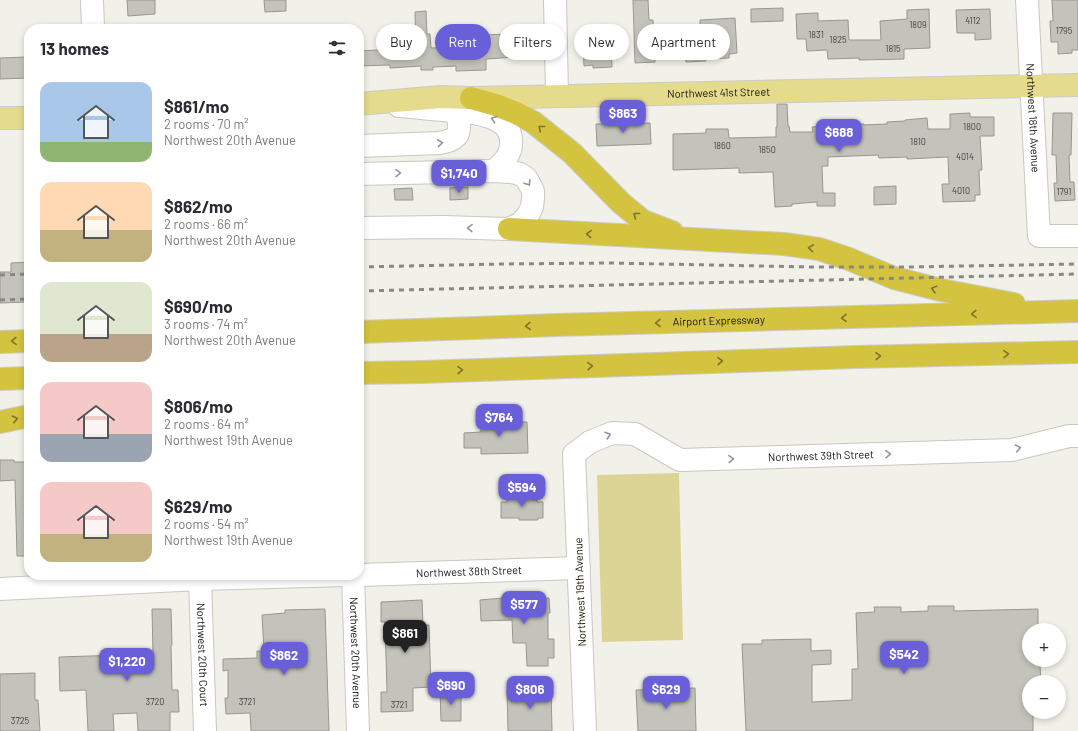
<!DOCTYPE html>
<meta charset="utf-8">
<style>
:root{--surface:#fff;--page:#f7f7f7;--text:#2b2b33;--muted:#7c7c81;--accent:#685fd9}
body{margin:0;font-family:Barlow,sans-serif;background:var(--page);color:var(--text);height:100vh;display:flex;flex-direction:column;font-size:15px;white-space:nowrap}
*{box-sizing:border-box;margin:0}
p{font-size:13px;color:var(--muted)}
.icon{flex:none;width:22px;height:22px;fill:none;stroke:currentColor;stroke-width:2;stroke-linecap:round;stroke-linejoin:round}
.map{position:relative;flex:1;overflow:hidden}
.side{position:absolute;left:24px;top:24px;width:340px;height:556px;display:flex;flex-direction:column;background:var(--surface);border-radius:16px;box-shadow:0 2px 6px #0003}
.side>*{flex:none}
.top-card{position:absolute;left:376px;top:24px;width:380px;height:36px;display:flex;gap:8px}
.fabs{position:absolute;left:1022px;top:623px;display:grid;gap:8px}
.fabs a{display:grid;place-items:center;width:44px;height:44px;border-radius:50%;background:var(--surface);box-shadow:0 2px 6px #0003;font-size:20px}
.price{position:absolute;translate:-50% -34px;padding:0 9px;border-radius:8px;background:var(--accent);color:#fff;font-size:13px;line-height:26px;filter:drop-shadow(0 1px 2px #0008)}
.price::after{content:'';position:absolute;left:50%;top:24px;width:12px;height:9px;margin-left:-6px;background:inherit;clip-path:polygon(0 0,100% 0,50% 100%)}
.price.selected{background:#222;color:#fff}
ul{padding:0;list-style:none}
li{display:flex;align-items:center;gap:12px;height:100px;padding:0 16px}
li span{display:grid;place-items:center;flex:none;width:112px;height:80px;border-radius:12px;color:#555}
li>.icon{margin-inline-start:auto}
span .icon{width:48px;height:48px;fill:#fffc;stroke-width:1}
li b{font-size:17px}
h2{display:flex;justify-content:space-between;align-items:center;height:48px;padding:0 16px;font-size:17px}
.tag{padding:0 14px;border-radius:18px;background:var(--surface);box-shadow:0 2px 6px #0003;font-size:14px;line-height:36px}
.tag.selected{background:var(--accent);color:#fff}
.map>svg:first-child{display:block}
</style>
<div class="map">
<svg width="1078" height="731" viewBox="0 0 1078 731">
<rect width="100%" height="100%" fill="#f1f0e9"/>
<polygon fill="#dcd495" points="679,473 683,640 602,642 597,475"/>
<g fill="#c3c2bb" stroke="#979690">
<polygon points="127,0 155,0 155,14 128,16"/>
<polygon points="264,0 286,0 286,11 265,12"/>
<polygon points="633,0 648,0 649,20 653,20 655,62 635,63"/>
<polygon points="1052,0 1078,0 1078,50 1072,50 1072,53 1058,54 1058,42 1051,42 1050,21 1053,21"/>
<polygon points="783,8 783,21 751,22 751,9"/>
<polygon points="929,9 930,48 904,49 904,59 859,60 859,58 828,59 827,50 807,51 806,39 797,39 796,14 818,13 818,21 848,20 849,40 881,40 880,21 907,19 907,10"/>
<polygon points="990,9 991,39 975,40 975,33 957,33 956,10"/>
<polygon points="426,11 427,34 430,34 431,48 456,47 455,36 508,34 509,36 519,35 519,38 530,37 531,56 486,59 486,70 456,71 456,66 433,67 433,70 421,70 421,66 390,68 390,65 359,66 359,51 416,48 415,12"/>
<polygon points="735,18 737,53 729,54 729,58 706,59 706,61 686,62 685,37 693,37 692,30 700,29 700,20"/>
<polygon points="598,29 599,40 611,40 612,67 593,68 593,65 584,66 582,30"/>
<polygon points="27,57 28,78 0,79 0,58"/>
<polygon points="777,104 787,104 788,126 789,126 790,132 813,132 812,127 864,124 864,125 887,124 887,122 905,121 905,120 927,118 928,129 950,129 950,114 970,113 970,117 994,117 994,136 980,136 982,170 979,170 980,195 975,195 975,201 943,202 942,184 949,184 948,157 907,159 907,157 879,158 878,155 828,157 828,166 822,166 823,193 835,193 835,206 817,206 817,202 792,204 792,206 775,207 773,172 739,173 739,168 673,170 673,134 706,133 706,129 728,129 729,138 776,137 776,127 777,127"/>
<polygon points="1053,113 1072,113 1071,155 1069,155 1070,182 1074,182 1075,200 1055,201 1054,183 1057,183 1056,155 1052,155"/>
<polygon points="650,123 651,144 597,146 596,124"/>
<polygon points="896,186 896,204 874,205 874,187"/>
<polygon points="468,187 468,199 450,200 450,188"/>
<polygon points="412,188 413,200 395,200 394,189"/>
<polygon points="29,262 29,302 0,303 0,272 11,272 11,263"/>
<polygon points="481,422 527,422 528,453 481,454 481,448 464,448 464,433 481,432"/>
<polygon points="0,460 14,460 14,462 29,462 29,556 17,556 15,480 0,481"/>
<polygon points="531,493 532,500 537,500 537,502 543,502 543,518 538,518 538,520 519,520 519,518 501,518 501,502 507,502 507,495"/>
<polygon points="503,598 503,599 549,598 550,613 548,613 548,639 554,639 554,658 548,658 548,666 527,666 526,643 513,643 512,620 481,621 480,600"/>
<polygon points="422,600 423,625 429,625 431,687 413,688 413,711 381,712 381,692 387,692 385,622 381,622 381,602"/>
<polygon points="928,606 954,606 954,611 1038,609 1038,630 1029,630 1029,660 1039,660 1039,665 1040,666 1041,682 1029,682 1029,712 1033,712 1033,731 746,731 742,644 762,644 762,640 811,639 811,651 831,650 831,664 812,665 812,702 852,700 852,669 858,669 856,613 875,612 874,607 901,607 901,612 928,611"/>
<polygon points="152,609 171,609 172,645 171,645 172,690 178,690 179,712 170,712 170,731 138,731 137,713 113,714 114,731 88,731 86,690 60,691 59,657 153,654"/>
<polygon points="325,609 329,731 251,731 250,713 226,714 225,698 228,698 228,670 223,671 223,659 257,658 257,651 264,651 262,615 285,613 285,610"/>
<polygon points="35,673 35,700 38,700 40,731 0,731 0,674"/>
<polygon points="695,688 696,731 638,731 636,690"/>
<polygon points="551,689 552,731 508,731 507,690"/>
<polygon points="461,690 461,721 441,721 440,691"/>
</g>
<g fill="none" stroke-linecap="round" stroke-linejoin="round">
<defs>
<g id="minor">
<polyline points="92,0 93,29"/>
<polyline points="555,0 557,95"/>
<path id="s1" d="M1027,0L1039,236H1078"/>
<path d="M399,106C414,107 428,109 442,110C462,112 511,112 511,141C512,155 503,163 494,171"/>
<path d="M359,146L439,143C461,140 462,131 456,111"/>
<polyline points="359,174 494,171 512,172 520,174 526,178 530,185 533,191 533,199 532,207 528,215 521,223 509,229 443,227 359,228"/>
<path id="s2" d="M353,575L358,731"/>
<path id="s3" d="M359,575L579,568"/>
<path id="s4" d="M200,579L205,731"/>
<polyline points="0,589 200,579 348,575"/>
<path id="s5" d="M585,731L574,454L590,442L612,433L635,434L680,460L1012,450L1069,436H1078"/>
</g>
<g id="major">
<path id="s6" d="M359,104L441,97L471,98L1078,85"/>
<polyline points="0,118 29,118"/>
</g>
<g id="highway">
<polyline points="471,98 496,105 516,113 533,122 572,153 621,203 643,221 672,232"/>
<polyline points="509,229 784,244 819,249 849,259 894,278 941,290 1014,304"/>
<path id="s7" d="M359,332L556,325L1078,311"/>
<polyline points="0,342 29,341"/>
<polyline points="359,373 421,372 855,357 1078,352"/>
<polyline points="0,379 29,378"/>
<polyline points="0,422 29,416"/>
</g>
</defs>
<use href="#minor" stroke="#c8c8c1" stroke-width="24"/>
<use href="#major" stroke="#cbcbcb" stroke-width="24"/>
<use href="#highway" stroke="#cbcbcb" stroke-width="24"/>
<use href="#minor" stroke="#fff" stroke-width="22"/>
<use href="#major" stroke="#e5db8c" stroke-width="22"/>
<use href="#highway" stroke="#d4c33f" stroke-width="22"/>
<g stroke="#898884" stroke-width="3" stroke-dasharray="5 5" stroke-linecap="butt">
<polyline points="359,267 500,264 610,263 811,267 908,267 1078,264"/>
<polyline points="0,275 29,274"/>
<polyline points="359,291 1078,274"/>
<polyline points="0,300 29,299"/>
</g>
</g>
<defs><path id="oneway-chevron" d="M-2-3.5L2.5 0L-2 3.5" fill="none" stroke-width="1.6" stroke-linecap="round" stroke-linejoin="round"/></defs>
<g stroke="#959594">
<use href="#oneway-chevron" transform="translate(494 119) rotate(-159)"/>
<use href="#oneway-chevron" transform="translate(440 143) rotate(-6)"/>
<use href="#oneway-chevron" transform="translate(398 173) rotate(-1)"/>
<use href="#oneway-chevron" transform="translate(528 183) rotate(58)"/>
<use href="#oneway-chevron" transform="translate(470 228) rotate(-178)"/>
<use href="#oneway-chevron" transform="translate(608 435) rotate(-18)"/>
<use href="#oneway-chevron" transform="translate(1018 448) rotate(-13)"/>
<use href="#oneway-chevron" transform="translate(888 454) rotate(-2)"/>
<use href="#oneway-chevron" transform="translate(731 459) rotate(-2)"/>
</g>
<g stroke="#7d742a">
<use href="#oneway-chevron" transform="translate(541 128) rotate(-141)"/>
<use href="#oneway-chevron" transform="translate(636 215) rotate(-142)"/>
<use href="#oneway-chevron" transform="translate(589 234) rotate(-177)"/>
<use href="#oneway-chevron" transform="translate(811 248) rotate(-172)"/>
<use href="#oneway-chevron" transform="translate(934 289) rotate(-165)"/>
<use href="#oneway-chevron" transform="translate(974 314) rotate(178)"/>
<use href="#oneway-chevron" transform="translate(844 318) rotate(179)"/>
<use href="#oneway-chevron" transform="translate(658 323) rotate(179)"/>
<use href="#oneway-chevron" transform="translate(528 326) rotate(178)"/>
<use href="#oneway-chevron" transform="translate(14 341) rotate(178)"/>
<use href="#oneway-chevron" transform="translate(1006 354) rotate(-1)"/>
<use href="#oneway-chevron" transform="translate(878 356) rotate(-1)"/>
<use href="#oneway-chevron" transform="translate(720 361) rotate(-2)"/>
<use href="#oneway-chevron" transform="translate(590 366) rotate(-2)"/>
<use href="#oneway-chevron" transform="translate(460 370) rotate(-2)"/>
<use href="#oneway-chevron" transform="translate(15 419) rotate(-12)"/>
</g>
<g text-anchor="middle" stroke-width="3" stroke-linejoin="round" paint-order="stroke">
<g font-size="9" fill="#3f3f3c">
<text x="973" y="24">4112</text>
<text x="918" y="28">1809</text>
<text x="1064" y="34">1795</text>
<text x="816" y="38">1831</text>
<text x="838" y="43">1825</text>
<text x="893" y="52">1815</text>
<text x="972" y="130">1800</text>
<text x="918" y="145">1810</text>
<text x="722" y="149">1860</text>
<text x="767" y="153">1850</text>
<text x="965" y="160">4014</text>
<text x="961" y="194">4010</text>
<text x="1064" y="195">1791</text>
<text x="155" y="705">3720</text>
<text x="247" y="705">3721</text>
<text x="399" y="708">3721</text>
<text x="20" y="724">3725</text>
</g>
<g font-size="11" fill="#131311" stroke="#fefdf6">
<text dy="4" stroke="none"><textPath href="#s6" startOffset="360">Northwest 41st Street</textPath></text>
<text dy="4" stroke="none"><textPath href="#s1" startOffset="118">Northwest 18th Avenue</textPath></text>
<text dy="4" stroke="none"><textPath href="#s7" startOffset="360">Airport Expressway</textPath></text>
<text dy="4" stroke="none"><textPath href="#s5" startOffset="537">Northwest 39th Street</textPath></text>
<text dy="4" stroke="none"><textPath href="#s3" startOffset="110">Northwest 38th Street</textPath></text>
<text transform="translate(580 592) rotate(-92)" y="4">Northwest 19th Avenue</text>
<text dy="4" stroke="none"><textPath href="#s2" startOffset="78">Northwest 20th Avenue</textPath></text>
<text dy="4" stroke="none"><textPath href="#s4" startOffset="76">Northwest 20th Court</textPath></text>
</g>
</g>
</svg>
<div class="fabs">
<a>+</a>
<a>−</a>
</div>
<b class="price" style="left:623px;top:134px">$863</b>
<b class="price" style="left:839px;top:153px">$688</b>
<b class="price" style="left:459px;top:194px">$1,740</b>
<b class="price" style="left:499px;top:438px">$764</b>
<b class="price" style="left:522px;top:508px">$594</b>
<b class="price" style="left:524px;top:625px">$577</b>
<b class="price selected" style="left:405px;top:654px">$861</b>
<b class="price" style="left:904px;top:675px">$542</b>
<b class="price" style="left:284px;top:676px">$862</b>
<b class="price" style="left:127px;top:682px">$1,220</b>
<b class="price" style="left:451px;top:706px">$690</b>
<b class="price" style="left:530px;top:710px">$806</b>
<b class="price" style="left:666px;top:710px">$629</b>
<div class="top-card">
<a class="tag">Buy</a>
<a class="tag selected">Rent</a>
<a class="tag">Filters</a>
<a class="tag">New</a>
<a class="tag">Apartment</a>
</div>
<section class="side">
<h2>13 homes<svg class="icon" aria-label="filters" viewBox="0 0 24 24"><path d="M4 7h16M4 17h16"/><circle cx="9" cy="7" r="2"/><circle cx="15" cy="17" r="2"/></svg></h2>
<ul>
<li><span style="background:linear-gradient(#a9c7e8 75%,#8fb573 0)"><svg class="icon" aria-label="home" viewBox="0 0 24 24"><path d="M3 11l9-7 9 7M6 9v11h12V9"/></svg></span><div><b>$861/mo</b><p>2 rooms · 70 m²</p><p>Northwest 20th Avenue</p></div></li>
<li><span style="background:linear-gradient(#ffd9b3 60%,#c2b280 0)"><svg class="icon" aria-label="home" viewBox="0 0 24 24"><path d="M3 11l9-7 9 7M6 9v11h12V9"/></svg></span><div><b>$862/mo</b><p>2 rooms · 66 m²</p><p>Northwest 20th Avenue</p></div></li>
<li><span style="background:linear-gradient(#dfe7d0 65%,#b9a48a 0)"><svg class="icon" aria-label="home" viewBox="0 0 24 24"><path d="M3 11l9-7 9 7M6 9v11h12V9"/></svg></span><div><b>$690/mo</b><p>3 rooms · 74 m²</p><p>Northwest 20th Avenue</p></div></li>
<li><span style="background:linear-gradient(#f6c9c9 65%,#9aa5b1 0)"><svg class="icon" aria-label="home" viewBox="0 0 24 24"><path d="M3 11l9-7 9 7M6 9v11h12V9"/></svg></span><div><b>$806/mo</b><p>2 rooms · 64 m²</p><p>Northwest 19th Avenue</p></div></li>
<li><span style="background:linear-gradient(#f6c9c9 65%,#c2b280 0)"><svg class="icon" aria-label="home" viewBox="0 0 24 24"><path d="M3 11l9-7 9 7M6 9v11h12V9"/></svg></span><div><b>$629/mo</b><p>2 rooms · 54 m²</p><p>Northwest 19th Avenue</p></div></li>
</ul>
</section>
</div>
